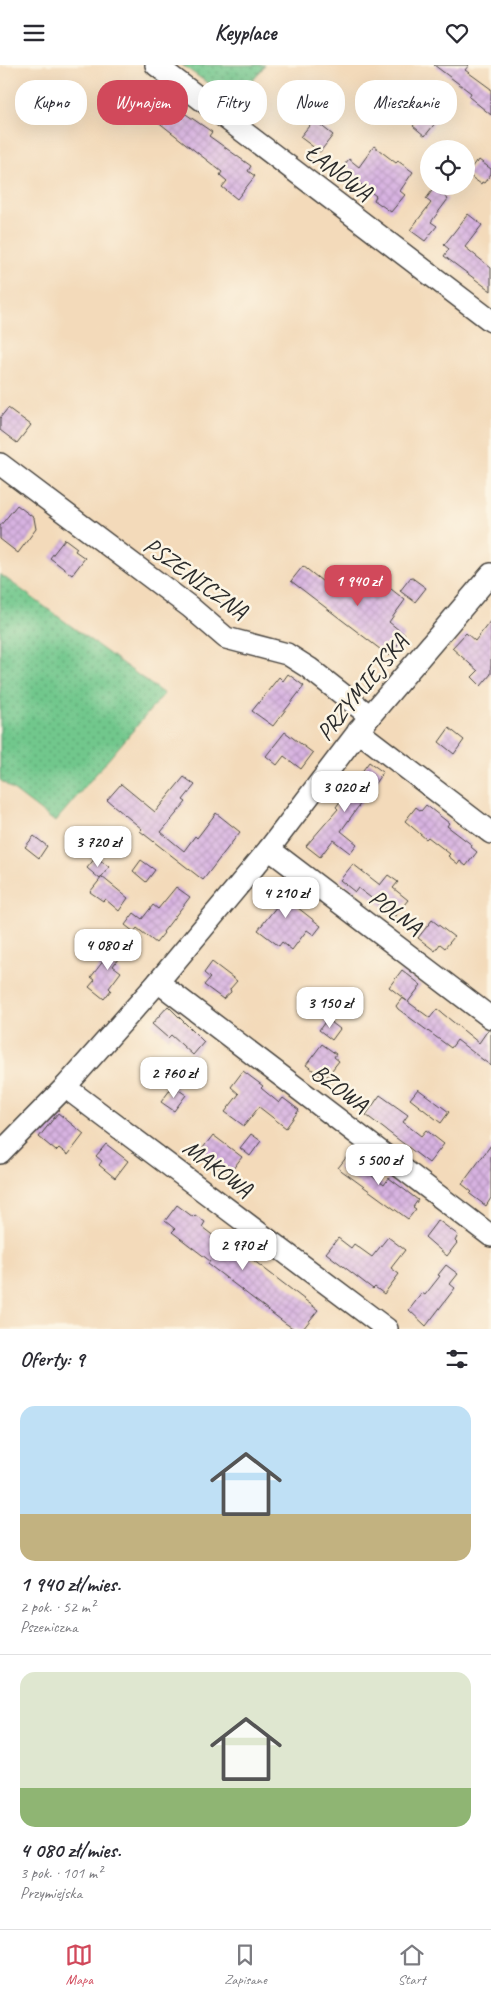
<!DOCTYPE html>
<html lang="pl">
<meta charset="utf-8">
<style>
:root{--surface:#fff;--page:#f2f2f3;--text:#2b2b33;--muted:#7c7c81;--line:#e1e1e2;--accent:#d1495b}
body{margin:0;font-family:Caveat,sans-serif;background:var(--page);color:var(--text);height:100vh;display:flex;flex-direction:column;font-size:19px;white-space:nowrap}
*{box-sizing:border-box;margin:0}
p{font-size:16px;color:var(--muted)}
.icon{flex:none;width:28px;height:28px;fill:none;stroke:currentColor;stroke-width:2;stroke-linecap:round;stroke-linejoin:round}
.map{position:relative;height:1264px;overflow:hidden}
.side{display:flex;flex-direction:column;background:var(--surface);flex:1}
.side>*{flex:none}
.banner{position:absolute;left:15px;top:15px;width:461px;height:45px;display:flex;gap:10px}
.buttons{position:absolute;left:420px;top:75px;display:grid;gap:10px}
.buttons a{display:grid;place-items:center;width:55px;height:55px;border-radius:50%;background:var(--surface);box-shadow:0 5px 20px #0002;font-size:25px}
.price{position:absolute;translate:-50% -42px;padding:0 11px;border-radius:10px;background:#fff;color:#222;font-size:16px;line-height:32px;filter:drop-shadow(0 1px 2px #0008)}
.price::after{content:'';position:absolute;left:50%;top:30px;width:15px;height:11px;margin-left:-8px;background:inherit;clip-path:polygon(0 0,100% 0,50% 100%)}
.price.active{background:var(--accent);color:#fff}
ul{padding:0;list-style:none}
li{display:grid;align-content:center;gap:10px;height:265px;padding:0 20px}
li+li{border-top:1px solid var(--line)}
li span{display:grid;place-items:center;height:155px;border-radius:15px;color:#555}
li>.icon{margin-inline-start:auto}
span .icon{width:90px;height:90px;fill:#fffc;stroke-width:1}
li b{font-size:21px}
h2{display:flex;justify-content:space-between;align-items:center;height:60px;padding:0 20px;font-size:21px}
.pill{padding:0 18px;border-radius:20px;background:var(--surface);box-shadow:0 5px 20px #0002;font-size:18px;line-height:45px}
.pill.active{background:var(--accent);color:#fff}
header{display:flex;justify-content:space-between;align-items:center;height:65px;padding:0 20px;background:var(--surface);font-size:22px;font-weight:800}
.dock{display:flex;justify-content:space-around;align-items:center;height:70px;border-top:1px solid var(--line);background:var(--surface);font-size:14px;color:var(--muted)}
.dock a{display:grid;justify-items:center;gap:2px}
.dock .active{color:var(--accent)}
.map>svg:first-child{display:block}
</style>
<header><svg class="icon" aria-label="menu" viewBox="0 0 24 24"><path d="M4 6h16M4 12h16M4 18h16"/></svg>Keyplace<svg class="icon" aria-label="heart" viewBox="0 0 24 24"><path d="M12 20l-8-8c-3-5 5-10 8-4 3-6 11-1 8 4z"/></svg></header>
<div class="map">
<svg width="491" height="1264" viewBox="0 0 491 1264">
<defs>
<pattern id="green-dots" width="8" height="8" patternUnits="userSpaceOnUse" patternTransform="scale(1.25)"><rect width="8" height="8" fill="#71c78c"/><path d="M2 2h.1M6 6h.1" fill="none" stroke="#5da273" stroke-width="1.8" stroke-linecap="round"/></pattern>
<pattern id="building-cross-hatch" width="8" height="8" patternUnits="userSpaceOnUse" patternTransform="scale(1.25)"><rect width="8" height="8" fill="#d7b2e1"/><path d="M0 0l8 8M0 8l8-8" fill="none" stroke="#b999c1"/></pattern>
</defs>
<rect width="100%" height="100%" fill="#fcf5e5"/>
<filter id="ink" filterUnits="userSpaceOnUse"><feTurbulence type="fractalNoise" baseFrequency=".02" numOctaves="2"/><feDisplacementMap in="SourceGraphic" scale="10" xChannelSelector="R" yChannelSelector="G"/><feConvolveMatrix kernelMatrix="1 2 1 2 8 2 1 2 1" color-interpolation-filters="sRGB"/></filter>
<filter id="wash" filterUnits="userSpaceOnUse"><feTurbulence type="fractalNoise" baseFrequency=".0096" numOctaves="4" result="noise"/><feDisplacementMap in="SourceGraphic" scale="20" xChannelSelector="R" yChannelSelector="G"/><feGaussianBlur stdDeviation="1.12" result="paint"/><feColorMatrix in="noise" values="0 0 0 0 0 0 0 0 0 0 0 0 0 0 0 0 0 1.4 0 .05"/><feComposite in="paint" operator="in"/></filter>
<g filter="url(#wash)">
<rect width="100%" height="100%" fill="#f3daba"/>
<g fill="url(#green-dots)" stroke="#4e795c">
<polygon points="182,0 265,0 236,38"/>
<polygon points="0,509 164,629 55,757 0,715"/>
</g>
<g id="blocks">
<g fill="url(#building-cross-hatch)">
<polygon points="434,0 469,0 465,5 491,24 491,50 469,32 471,28"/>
<polygon points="161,32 212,67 209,71 251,101 248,106 255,111 237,134 222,122 227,116 220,110 222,107 148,49"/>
<polygon points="431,38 444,47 425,71 413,61"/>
<polygon points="314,55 333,70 320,87 300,72"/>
<polygon points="374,81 396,98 398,96 413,107 400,126 405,130 391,147 374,135 376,131 359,118 355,117 352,121 337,109 349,94 359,102"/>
<polygon points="479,95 491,104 491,109 484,118 482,117 481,119 467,109 476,96 477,98"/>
<polygon points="434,123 448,134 431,157 437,161 425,176 410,165 431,138 426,134"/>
<polygon points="468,149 482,160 465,182 491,203 491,226 444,191 449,184 444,180"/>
<polygon points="8,343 31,360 17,378 0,365 0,353"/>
<polygon points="17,440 34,453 36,464 18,488 0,474 0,461"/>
<polygon points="65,474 77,483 75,486 85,493 72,510 50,493"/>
<polygon points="303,501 327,520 337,507 366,528 377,513 405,535 389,557 405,570 389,591 291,516"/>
<polygon points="411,512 426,523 415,537 400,526"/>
<polygon points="491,555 491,609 481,621 472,612 478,606 452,583 466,568 475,576"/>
<polygon points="288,609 304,621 273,661 252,646 279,612 283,616"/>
<polygon points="449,663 464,675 454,689 439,677"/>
<polygon points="285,667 313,688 301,704 284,691 277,700 266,691"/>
<polygon points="369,697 383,707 341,766 357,779 350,788 333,775 320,792 306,781 338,744 336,742"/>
<polygon points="184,712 195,720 183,735 186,737 161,767 184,786 195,771 197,773 216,748 240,767 203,815 140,766 142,764 107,735 121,719 155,747"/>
<polygon points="426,740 449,758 447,761 472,780 471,782 477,787 466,801 460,796 458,799 448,791 450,789 428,772 426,774 405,756 416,742 421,746"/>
<polygon points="34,771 47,781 39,793 25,782"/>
<polygon points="96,792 109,802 100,814 87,803"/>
<polygon points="141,795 155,805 146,817 133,806"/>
<polygon points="353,799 380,820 388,810 398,817 393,823 408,835 395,851 358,823 355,827 340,815"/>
<polygon points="102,812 128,833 119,846 105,834 103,836 90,827"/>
<polygon points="278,816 294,829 288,835 321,861 314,870 307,865 292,885 282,877 279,881 258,865 277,841 266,830"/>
<polygon points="176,822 190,832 163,867 164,868 156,878 137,863 134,867 125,860 134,848 142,854 153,840 158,844"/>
<polygon points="432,855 454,872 445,883 440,879 435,886 418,873"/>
<polygon points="121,873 129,879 113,901 121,907 109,923 111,925 104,934 89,922 95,915 91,912"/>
<polygon points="212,897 237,916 230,924 231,927 223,934 204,920 210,913 204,908"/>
<polygon points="402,905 421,920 408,937 430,953 437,944 479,978 488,965 491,965 491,1001 457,975 451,983 398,944 396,941 402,933 407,936 389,922"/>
<polygon points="168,941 204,977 193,990 171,970 168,973 152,959"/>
<polygon points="327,954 340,964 332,975 319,965"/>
<polygon points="322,979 336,989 334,992 339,996 325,1014 306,1000"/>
<polygon points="243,1006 263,1021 261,1023 279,1038 283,1033 299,1045 286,1063 259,1042 244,1061 225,1047 239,1029 231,1022"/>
<polygon points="173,1021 186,1030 174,1046 161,1037"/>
<polygon points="418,1024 449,1047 441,1058 410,1034"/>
<polygon points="380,1030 408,1050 403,1057 421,1071 426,1065 444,1079 429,1098 366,1050"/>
<polygon points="58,1048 84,1069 68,1090 59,1083 56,1086 39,1072"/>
<polygon points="251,1069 261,1076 250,1091 240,1083"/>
<polygon points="213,1070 242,1092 229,1109 199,1088"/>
<polygon points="106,1079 128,1096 115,1113 99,1100 102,1096 96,1091"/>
<polygon points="491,1080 491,1133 486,1141 470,1129 472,1127 462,1119"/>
<polygon points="352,1085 368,1098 363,1104 384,1120 389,1113 418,1135 413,1142 416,1144 408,1154 338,1103"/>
<polygon points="177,1140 193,1152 195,1150 205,1157 202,1162 224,1179 227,1175 318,1245 303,1264 294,1264 285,1258 208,1199 210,1196 172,1167 175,1164 165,1156"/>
<polygon points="438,1155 458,1170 455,1176 457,1178 447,1191 425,1172"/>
<polygon points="388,1172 405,1185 391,1203 399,1209 384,1229 375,1222 373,1224 326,1188 338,1173 351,1183 354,1179 372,1192"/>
<polygon points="446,1200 458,1209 450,1219 455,1223 426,1261 409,1245 422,1228 425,1230 440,1211 438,1210"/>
</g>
</g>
</g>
<g filter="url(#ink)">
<use href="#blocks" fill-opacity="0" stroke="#494540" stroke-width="1"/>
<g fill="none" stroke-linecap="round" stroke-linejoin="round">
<defs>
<g id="minor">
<polyline points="156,0 491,256"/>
<polyline points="0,399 190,542 226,573 287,589 309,603 370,651"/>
<polyline points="358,666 491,768"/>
<polyline points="269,784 491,953"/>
<polyline points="158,917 491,1171"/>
<polyline points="65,1022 387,1264"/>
<polyline points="0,1088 65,1022 158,917 269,784 370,651 491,509"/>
</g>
</defs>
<use href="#minor" stroke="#494540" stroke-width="24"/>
<use href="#minor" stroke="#fff" stroke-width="21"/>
</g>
</g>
<g text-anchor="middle" stroke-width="5" stroke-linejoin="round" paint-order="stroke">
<g font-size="24" fill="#2b2b2b" stroke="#fcf5e5">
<text transform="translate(339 107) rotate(37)" y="8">ŁANOWA</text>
<text transform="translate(196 513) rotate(36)" y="8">PSZENICZNA</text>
<text transform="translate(362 622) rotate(-51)" y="8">PRZYMIEJSKA</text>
<text transform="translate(396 847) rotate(37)" y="8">POLNA</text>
<text transform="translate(340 1023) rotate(37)" y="8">BZOWA</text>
<text transform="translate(218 1103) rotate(37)" y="8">MAKOWA</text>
</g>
</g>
</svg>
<div class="buttons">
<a><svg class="icon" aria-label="locate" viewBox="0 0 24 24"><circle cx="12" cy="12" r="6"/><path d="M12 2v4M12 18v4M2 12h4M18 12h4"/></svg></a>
</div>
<b class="price active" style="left:358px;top:542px">1 940 zł</b>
<b class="price" style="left:345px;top:748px">3 020 zł</b>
<b class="price" style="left:98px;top:803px">3 720 zł</b>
<b class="price" style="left:286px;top:854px">4 210 zł</b>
<b class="price" style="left:108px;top:906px">4 080 zł</b>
<b class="price" style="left:330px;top:964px">3 150 zł</b>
<b class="price" style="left:174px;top:1034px">2 760 zł</b>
<b class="price" style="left:379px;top:1121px">5 500 zł</b>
<b class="price" style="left:243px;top:1206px">2 970 zł</b>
<div class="banner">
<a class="pill">Kupno</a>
<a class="pill active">Wynajem</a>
<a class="pill">Filtry</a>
<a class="pill">Nowe</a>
<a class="pill">Mieszkanie</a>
</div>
</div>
<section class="side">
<h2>Oferty: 9<svg class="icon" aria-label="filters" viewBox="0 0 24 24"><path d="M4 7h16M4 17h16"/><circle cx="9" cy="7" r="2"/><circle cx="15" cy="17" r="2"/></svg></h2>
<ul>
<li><span style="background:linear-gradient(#bfe0f5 70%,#c2b280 0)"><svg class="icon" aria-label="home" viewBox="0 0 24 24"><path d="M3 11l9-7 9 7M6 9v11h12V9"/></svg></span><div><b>1 940 zł/mies.</b><p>2 pok. · 52 m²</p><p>Pszeniczna</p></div></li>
<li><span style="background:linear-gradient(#dfe7d0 75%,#8fb573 0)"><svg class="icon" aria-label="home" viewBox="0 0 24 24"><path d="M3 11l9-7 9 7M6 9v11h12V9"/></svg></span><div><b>4 080 zł/mies.</b><p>3 pok. · 101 m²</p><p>Przymiejska</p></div></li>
</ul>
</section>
<nav class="dock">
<a class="active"><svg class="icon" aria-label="map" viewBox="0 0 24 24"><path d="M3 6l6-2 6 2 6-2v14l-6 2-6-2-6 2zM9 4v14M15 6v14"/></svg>Mapa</a>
<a><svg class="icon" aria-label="saved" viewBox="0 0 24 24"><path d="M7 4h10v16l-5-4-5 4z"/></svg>Zapisane</a>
<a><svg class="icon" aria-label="home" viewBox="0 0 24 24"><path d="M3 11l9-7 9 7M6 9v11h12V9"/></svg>Start</a>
</nav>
